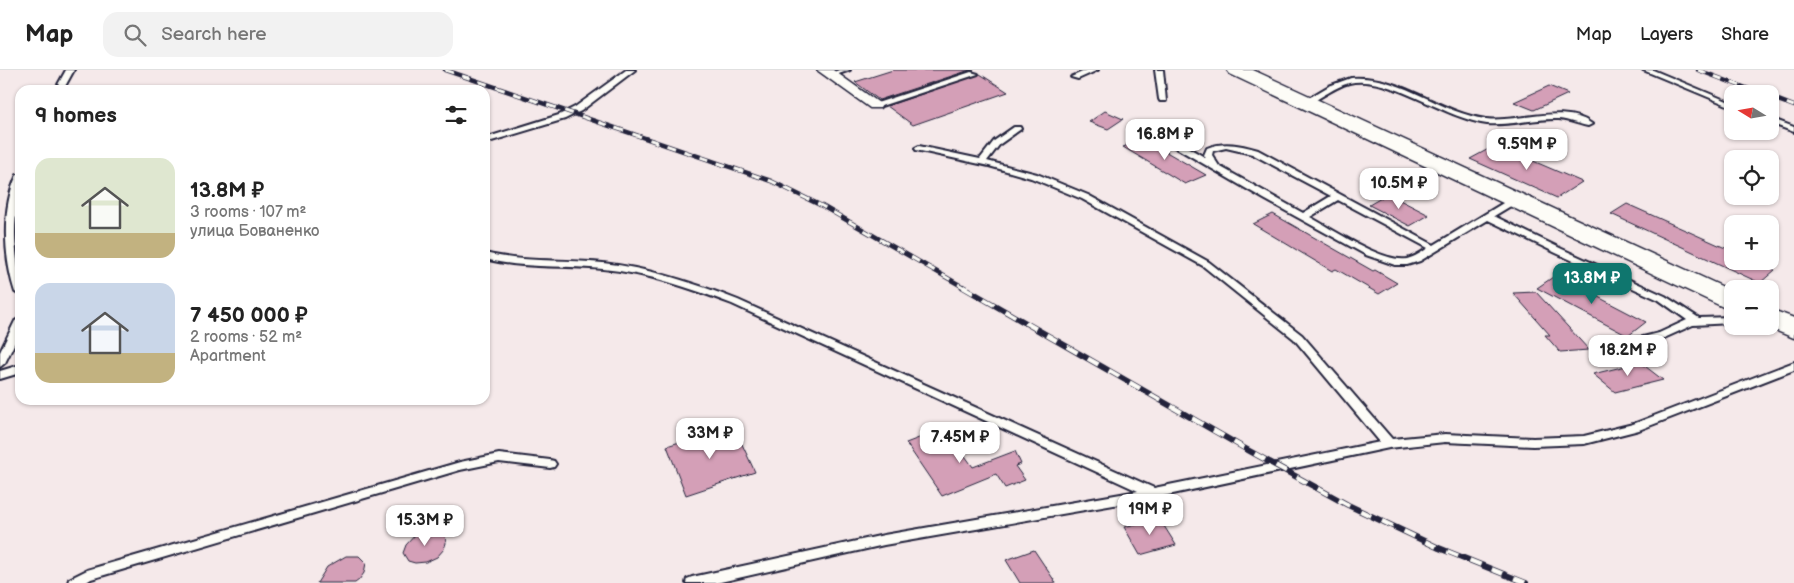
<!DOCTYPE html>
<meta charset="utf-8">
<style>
:root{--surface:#fff;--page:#f2f2f2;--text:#222;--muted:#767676;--line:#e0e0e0;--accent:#0f766e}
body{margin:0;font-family:"Balsamiq Sans",sans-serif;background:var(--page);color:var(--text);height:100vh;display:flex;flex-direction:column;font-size:19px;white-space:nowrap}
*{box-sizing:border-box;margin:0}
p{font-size:16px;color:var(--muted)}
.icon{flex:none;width:28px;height:28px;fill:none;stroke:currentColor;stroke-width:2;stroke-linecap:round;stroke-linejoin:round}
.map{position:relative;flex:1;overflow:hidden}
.sheet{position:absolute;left:15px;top:15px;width:475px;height:320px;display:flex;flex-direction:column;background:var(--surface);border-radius:15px;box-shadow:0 1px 4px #0004}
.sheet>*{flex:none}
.needle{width:32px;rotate:281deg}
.buttons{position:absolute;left:1724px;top:15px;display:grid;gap:10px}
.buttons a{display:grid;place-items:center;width:55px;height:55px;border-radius:10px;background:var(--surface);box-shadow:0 1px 4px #0004;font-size:25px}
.price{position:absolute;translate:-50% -42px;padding:0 11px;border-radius:10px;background:#fff;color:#222;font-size:16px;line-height:32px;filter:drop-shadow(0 1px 2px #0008)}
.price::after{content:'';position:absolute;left:50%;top:30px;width:15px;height:11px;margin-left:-8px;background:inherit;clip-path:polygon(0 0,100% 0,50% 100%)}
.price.on{background:var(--accent);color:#fff}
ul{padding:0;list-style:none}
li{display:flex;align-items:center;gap:15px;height:125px;padding:0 20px}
li span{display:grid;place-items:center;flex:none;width:140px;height:100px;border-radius:15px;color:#555}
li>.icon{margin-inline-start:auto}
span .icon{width:60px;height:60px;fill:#fffc;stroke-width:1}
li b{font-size:21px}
h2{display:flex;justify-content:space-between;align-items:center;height:60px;padding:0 20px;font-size:21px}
header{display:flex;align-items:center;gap:30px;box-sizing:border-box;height:70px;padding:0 25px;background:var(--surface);border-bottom:1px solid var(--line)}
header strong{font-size:24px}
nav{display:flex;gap:28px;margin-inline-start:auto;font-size:18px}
.search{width:350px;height:45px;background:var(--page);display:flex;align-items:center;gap:12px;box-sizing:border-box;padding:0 18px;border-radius:15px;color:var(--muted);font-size:19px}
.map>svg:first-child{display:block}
</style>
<header>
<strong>Map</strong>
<div class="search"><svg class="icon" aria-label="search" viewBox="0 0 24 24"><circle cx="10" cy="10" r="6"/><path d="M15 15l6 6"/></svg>Search here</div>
<nav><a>Map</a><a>Layers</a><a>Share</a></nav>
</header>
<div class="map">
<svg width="1794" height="513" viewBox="0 0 1794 513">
<rect width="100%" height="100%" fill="#f5e9ea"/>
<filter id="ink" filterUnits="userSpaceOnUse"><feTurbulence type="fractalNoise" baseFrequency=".02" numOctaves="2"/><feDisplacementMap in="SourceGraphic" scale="10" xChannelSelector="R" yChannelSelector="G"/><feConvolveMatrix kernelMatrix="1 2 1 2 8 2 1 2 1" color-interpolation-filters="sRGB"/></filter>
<g filter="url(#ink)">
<g fill="#d49fb7" stroke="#22223b">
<polygon points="893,0 973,0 974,1 970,0 879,30 855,12"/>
<polygon points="980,4 1008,22 913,55 887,36"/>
<polygon points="1549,16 1568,24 1534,40 1514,32"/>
<polygon points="1105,41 1123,49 1108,59 1089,52"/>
<polygon points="1144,69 1206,105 1185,114 1123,77"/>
<polygon points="1496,75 1582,112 1557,128 1470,89"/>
<polygon points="1388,124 1429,145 1410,156 1369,135"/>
<polygon points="1627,134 1732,181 1732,191 1755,191 1775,200 1760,213 1611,144"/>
<polygon points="1273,144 1373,201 1375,200 1397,213 1379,224 1336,199 1332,201 1253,154"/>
<polygon points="1556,205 1646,252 1628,266 1537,218"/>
<polygon points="1536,222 1589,280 1560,282 1545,265 1550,265 1513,223"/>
<polygon points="1638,293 1641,293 1663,310 1615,322 1593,304"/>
<polygon points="733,355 755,402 686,425 667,376"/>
<polygon points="945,358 973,397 1015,381 1021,394 1015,396 1025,410 1005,418 996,404 942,426 906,373"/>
<polygon points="1159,448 1176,475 1140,485 1124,457"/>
<polygon points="427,461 436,460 445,465 446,473 444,479 437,487 426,492 415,493 408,491 403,483 406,475 416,464"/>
<polygon points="1034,480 1056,513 1020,513 1006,490"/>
<polygon points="346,486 359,486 366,493 364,503 359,510 355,513 317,513 327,497"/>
</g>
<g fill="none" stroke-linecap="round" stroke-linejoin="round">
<defs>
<g id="lane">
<polygon points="66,0 74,0 63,20 55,20"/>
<polygon points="626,0 635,0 581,41 565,49 485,73 485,68 559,45 575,37"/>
<polygon points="839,0 850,0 830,7 826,5"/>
<polygon points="1087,0 1098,0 1078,9 1071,7"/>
<polygon points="1155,0 1163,0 1166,31 1160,31 1159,29"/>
<polygon points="1643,0 1653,0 1732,33 1732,37"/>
<polygon points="971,2 978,4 878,37 872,37 871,35"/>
<path d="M1351,8C1400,4 1439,43 1486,49C1518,53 1565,33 1592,54L1588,56C1578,54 1569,50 1559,49C1534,48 1511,56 1487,54C1445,49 1389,4 1349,13C1335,17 1322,27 1309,34H1303L1302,32L1329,16Z"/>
<polygon points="1770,48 1794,57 1794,62 1770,53"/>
<path d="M1014,57H1020L1021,59L1000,74L987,91L1037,104L1088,125L1209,192L1302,265L1392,369L1445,364L1533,368L1584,366L1633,354L1794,292V300L1639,360L1584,374L1533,376L1445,372L1389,378L1154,428L884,475L716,513H686L687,509L692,507L884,465L1138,421L732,234C690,218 647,203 603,199C563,195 524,199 485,189V183C524,193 563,189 603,193C649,198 695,213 738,230L1154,418L1380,372L1294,269L1203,196L1082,129L1031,108L989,96L916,80L915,78L919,76L980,89L994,71Z"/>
<path d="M1154,61H1160L1206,88L1204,85L1207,78C1224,71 1241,75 1258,80L1434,175L1513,127H1519V131L1494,146L1562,179L1665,226L1699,248L1732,247V253L1693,255L1662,269L1643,273H1615L1614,271L1615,269L1643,267L1659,263L1687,250L1659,230L1556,183L1488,150L1420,191L1407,195H1395L1366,185L1264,129L1154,65ZM1226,78L1252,84L1331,126L1303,143L1219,96L1212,85L1213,81ZM1338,130L1428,178C1422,182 1415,187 1407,189C1383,193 1332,159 1310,147Z"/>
<path d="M17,105H20C20,124 15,143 15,163C15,184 20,204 20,225L15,222C4,188 1,138 17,105Z"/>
<polygon points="20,248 20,262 5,293 0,297 0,282 15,251"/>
<polygon points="20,295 20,303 0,309 0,301"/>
<polygon points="499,384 550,390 554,391 556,394 554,397 550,398 499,392 460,400 91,509 85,513 68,513 69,509 87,500 460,392"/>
</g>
<polygon id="street" points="817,0 833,0 882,35 880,38 870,38"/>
<g id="secondary">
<polygon points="1227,0 1253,0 1732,221 1732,239 1723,237 1230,4"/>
<polygon points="1770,239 1794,248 1794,268 1765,256 1770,256"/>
</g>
</defs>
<use href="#lane" stroke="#22223b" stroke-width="4"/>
<use href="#street" stroke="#22223b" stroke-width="3"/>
<use href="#secondary" stroke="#22223b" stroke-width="3"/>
<use href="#lane" fill="#fdfcf7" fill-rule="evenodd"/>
<use href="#street" fill="#fdfcf7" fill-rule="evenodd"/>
<use href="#secondary" fill="#fdfcf7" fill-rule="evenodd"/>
<defs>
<g id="rail-far1">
<polyline points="445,0 771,111 822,136 965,218"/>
<polyline points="1698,0 1762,24"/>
<polyline points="1770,27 1794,36"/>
</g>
<polyline id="rail" points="963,217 1244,378 1348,435 1439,478 1526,513"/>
</defs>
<use href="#rail-far1" stroke="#22223b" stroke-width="4.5"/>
<use href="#rail" stroke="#22223b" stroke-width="6"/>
<use href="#rail-far1" stroke="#fdfcf7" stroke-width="3" stroke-dasharray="9" stroke-linecap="butt"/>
<use href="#rail" stroke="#fdfcf7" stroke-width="4.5" stroke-dasharray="12" stroke-linecap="butt"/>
</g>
</g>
</svg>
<div class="buttons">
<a><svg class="needle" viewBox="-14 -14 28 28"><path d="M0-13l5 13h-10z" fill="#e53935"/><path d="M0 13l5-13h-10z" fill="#767676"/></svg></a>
<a><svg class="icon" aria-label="locate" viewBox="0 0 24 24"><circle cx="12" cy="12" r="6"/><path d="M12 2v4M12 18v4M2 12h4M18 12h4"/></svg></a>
<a>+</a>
<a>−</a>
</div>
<b class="price" style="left:1165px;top:91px">16.8M ₽</b>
<b class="price" style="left:1527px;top:101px">9.59M ₽</b>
<b class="price" style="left:1399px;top:140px">10.5M ₽</b>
<b class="price on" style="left:1592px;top:235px">13.8M ₽</b>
<b class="price" style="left:1628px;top:307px">18.2M ₽</b>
<b class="price" style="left:710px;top:390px">33M ₽</b>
<b class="price" style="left:960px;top:394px">7.45M ₽</b>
<b class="price" style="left:1150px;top:466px">19M ₽</b>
<b class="price" style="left:425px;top:477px">15.3M ₽</b>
<section class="sheet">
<h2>9 homes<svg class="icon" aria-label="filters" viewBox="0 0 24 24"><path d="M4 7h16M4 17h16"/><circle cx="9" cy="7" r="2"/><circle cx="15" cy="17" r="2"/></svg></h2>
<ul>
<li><span style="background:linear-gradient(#dfe7d0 75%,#c2b280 0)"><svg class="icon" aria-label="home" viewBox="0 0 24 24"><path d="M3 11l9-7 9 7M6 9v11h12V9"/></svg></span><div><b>13.8M ₽</b><p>3 rooms · 107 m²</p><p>улица Бованенко</p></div></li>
<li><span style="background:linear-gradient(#c9d6e8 70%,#c2b280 0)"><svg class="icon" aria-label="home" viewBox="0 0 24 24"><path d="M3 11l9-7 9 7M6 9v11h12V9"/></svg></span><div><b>7 450 000 ₽</b><p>2 rooms · 52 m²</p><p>Apartment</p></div></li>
</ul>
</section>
</div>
